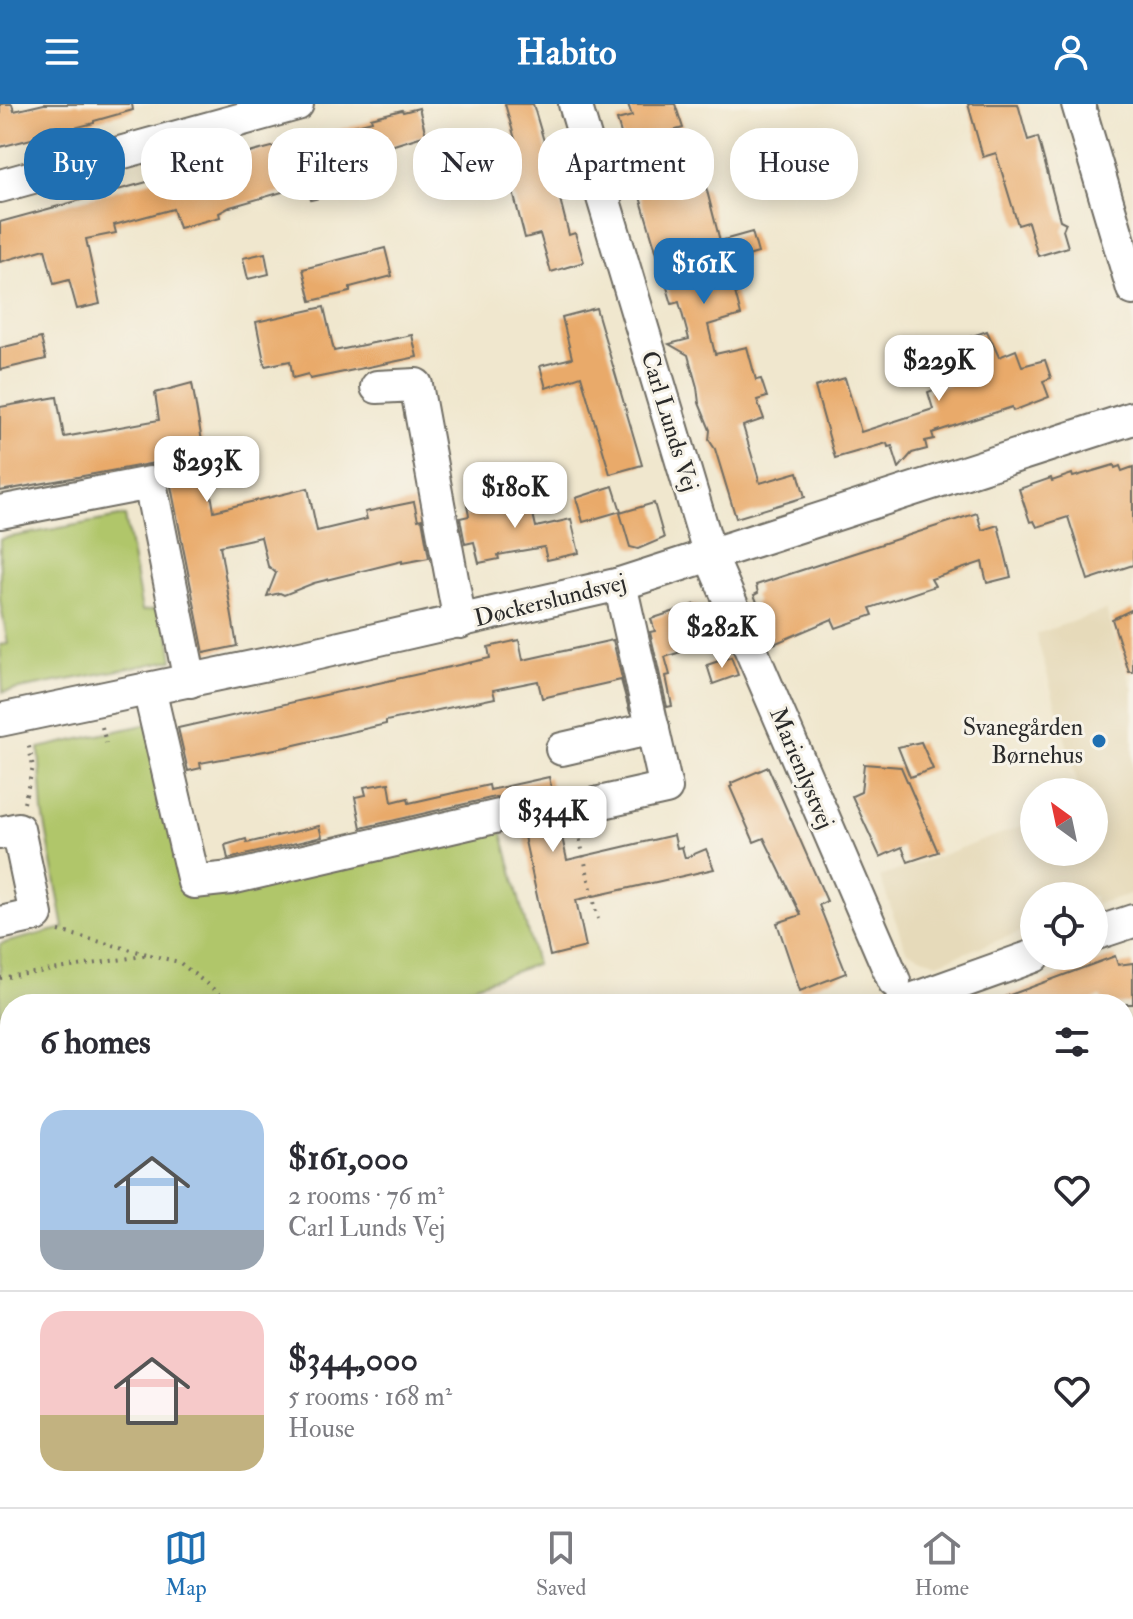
<!DOCTYPE html>
<meta charset="utf-8">
<style>
:root{--surface:#fff;--page:#f2f2f3;--text:#2b2b33;--muted:#7c7c81;--line:#e1e1e2;--accent:#1f6fb2}
body{margin:0;font-family:"IM FELL Double Pica",serif;background:var(--page);color:var(--text);height:100vh;display:flex;flex-direction:column;font-size:30px;white-space:nowrap}
*{box-sizing:border-box;margin:0}
p{font-size:26px;color:var(--muted)}
.icon{flex:none;width:44px;height:44px;fill:none;stroke:currentColor;stroke-width:2;stroke-linecap:round;stroke-linejoin:round}
.map{position:relative;flex:1;overflow:hidden}
.details{position:absolute;left:0px;top:890px;width:1134px;height:514px;display:flex;flex-direction:column;background:var(--surface);border-radius:32px 32px 0 0;box-shadow:0 4px 20px #0003}
.details>*{flex:none}
.banner{position:absolute;left:24px;top:24px;width:1086px;height:72px;display:flex;gap:16px}
.needle{width:52px;rotate:327deg}
.fabs{position:absolute;left:1020px;top:674px;display:grid;gap:16px}
.fabs a{display:grid;place-items:center;width:88px;height:88px;border-radius:50%;background:var(--surface);box-shadow:0 4px 20px #0003;font-size:40px}
.price{position:absolute;translate:-50% -68px;padding:0 18px;border-radius:16px;background:#fff;color:#222;font-size:26px;line-height:52px;filter:drop-shadow(0 2px 4px #0008)}
.price::after{content:'';position:absolute;left:50%;top:48px;width:24px;height:18px;margin-left:-12px;background:inherit;clip-path:polygon(0 0,100% 0,50% 100%)}
.price.current{background:var(--accent);color:#fff}
ul{padding:0;list-style:none}
li{display:flex;align-items:center;gap:24px;height:200px;padding:0 40px}
li+li{border-top:2px solid var(--line)}
li span{display:grid;place-items:center;flex:none;width:224px;height:160px;border-radius:24px;color:#555}
li>.icon{margin-inline-start:auto}
span .icon{width:96px;height:96px;fill:#fffc;stroke-width:1}
li b{font-size:34px}
h2{display:flex;justify-content:space-between;align-items:center;height:96px;padding:0 40px;font-size:34px}
.tag{padding:0 28px;border-radius:32px;background:var(--surface);box-shadow:0 4px 20px #0003;font-size:28px;line-height:72px}
.tag.current{background:var(--accent);color:#fff}
header{display:flex;justify-content:space-between;align-items:center;height:104px;padding:0 40px;background:var(--accent);color:#fff;font-size:36px;font-weight:700}
.tabs{display:flex;justify-content:space-around;align-items:center;height:112px;border-top:2px solid var(--line);background:var(--surface);font-size:22px;color:var(--muted)}
.tabs a{display:grid;justify-items:center;gap:4px}
.tabs .current{color:var(--accent)}
.map>svg:first-child{display:block}
</style>
<header><svg class="icon" aria-label="menu" viewBox="0 0 24 24"><path d="M4 6h16M4 12h16M4 18h16"/></svg>Habito<svg class="icon" aria-label="person" viewBox="0 0 24 24"><circle cx="12" cy="8" r="4"/><path d="M4 21q1-7 8-7t8 7"/></svg></header>
<div class="map">
<svg width="1133" height="1403" viewBox="0 0 1133 1403">
<rect width="100%" height="100%" fill="#f7f3e8"/>
<filter id="ink" filterUnits="userSpaceOnUse"><feTurbulence type="fractalNoise" baseFrequency=".0125" numOctaves="2"/><feDisplacementMap in="SourceGraphic" scale="16" xChannelSelector="R" yChannelSelector="G"/><feConvolveMatrix kernelMatrix="1 2 1 2 8 2 1 2 1" color-interpolation-filters="sRGB"/></filter>
<filter id="wash" filterUnits="userSpaceOnUse"><feTurbulence type="fractalNoise" baseFrequency=".006" numOctaves="4" result="noise"/><feDisplacementMap in="SourceGraphic" scale="32" xChannelSelector="R" yChannelSelector="G"/><feGaussianBlur stdDeviation="1.8" result="paint"/><feColorMatrix in="noise" values="0 0 0 0 0 0 0 0 0 0 0 0 0 0 0 0 0 1.4 0 .05"/><feComposite in="paint" operator="in"/></filter>
<g filter="url(#wash)">
<rect width="100%" height="100%" fill="#f0e7ce"/>
<polygon fill="#e6daba" points="1106,506 1133,586 1133,789 1094,801 1094,792 1034,792 1034,823 937,859 906,846 880,773 1034,718 1034,748 1094,748 1094,688 1080,688 1036,530"/>
<g fill="#b0c66b" stroke="#6e784b" stroke-width="2">
<polygon points="125,412 142,507 165,504 173,556 3,588 0,541 8,540 0,496 0,435"/>
<polygon points="153,619 189,785 501,725 536,860 422,900 10,900 10,1049 0,1052 0,840 64,824 43,708 39,644"/>
</g>
<g id="blocks">
<g fill="#e9aa6a">
<polygon points="0,0 12,0 14,7 44,0 132,0 133,6 94,17 94,19 0,43"/>
<polygon points="505,0 533,0 553,68 561,75 557,83 569,131 575,129 584,158 551,168 540,130 525,134 502,46 517,42"/>
<polygon points="628,0 675,0 683,24 658,31 675,89 706,83 720,137 752,128 758,149 727,158 741,211 708,221 715,250 747,243 756,276 761,275 767,293 757,296 764,315 743,322 760,379 798,368 805,393 736,414 715,345 709,336 710,326 699,299 697,283 688,251 669,240 689,235 679,198 672,200 617,16 632,12"/>
<polygon points="968,0 1018,0 1028,36 1038,33 1060,116 1066,119 1063,126 1068,143 1038,152 1028,118 1018,121 996,49 983,53"/>
<polygon points="419,4 426,31 339,58 347,87 311,96 310,93 306,93 303,82 230,103 219,109 220,113 179,124 173,105 114,121 116,129 86,135 100,200 77,205 69,176 54,180 45,145 0,158 0,118 202,63 198,47 222,40 226,55 372,17 371,14 402,6 403,8"/>
<polygon points="385,144 392,172 350,183 350,188 311,197 303,165"/>
<polygon points="265,149 269,170 248,175 243,154"/>
<polygon points="324,203 334,247 412,231 417,253 310,275 308,270 293,274 290,257 265,262 256,218"/>
<polygon points="596,204 642,361 610,370 581,272 546,284 540,262 572,254 562,213"/>
<polygon points="987,227 999,253 1016,246 1022,262 1045,256 1051,274 1043,277 1049,293 1013,307 1012,303 932,329 934,335 925,337 927,345 912,349 899,364 892,342 888,343 887,339 835,354 815,283 845,274 861,328 933,305 928,288 974,271 964,235"/>
<polygon points="41,234 46,255 0,266 0,244"/>
<polygon points="192,279 214,407 308,384 317,427 367,415 365,408 414,398 418,416 422,415 429,454 402,459 402,457 314,479 284,491 280,489 267,492 276,469 268,462 261,433 220,442 237,542 204,549 166,357 0,387 0,303 57,293 64,333 159,316 155,289"/>
<polygon points="1114,361 1115,364 1120,362 1122,367 1133,363 1133,461 1088,476 1068,413 1037,423 1034,417 1030,418 1019,385 1051,374 1052,377 1072,370 1073,373"/>
<polygon points="613,382 621,407 583,418 576,394"/>
<polygon points="528,388 536,423 571,415 579,449 547,456 544,443 498,451 499,455 479,459 474,438 465,440 460,414 469,412 467,402"/>
<polygon points="654,399 664,434 638,445 630,443 620,409"/>
<polygon points="977,409 982,426 998,421 1011,473 987,479 982,458 931,475 935,482 870,504 873,511 836,524 832,515 774,540 754,499 757,498 754,491 758,489 756,481"/>
<polygon points="696,500 709,539 665,553 670,571 666,572 672,602 667,603 650,528 655,527 651,515"/>
<polygon points="1133,505 1133,568 1129,568 1112,515"/>
<polygon points="519,536 523,556 613,536 630,609 621,576 542,594 538,577 493,586 495,594 386,617 386,620 286,643 200,659 201,664 188,667 178,624 490,554 488,543"/>
<polygon points="731,553 738,571 713,580 707,561"/>
<polygon points="921,638 933,665 910,673 898,643"/>
<polygon points="864,660 901,663 938,748 908,758 902,743 880,753 852,692 861,688"/>
<polygon points="768,663 827,797 819,801 846,869 800,887 777,819 801,811 764,734 754,738 730,683 732,682 731,679"/>
<polygon points="549,673 567,756 674,731 677,744 682,743 685,754 706,745 714,765 576,796 586,843 550,852 517,700 514,701 505,694 495,693 361,724 355,693 366,691 364,683 389,679 392,698 408,694 409,699 489,681 490,686"/>
<polygon points="319,722 322,733 228,755 225,741 246,735 247,739"/>
<polygon points="1115,852 1118,861 1133,859 1133,900 1104,900 1101,893 1083,900 991,900 991,898"/>
</g>
</g>
</g>
<g filter="url(#ink)">
<use href="#blocks" fill-opacity="0" stroke="#706d64" stroke-width="2"/>
<g fill="none" stroke-linecap="round" stroke-linejoin="round">
<defs>
<g id="minor">
<polyline points="575,0 710,451 894,877"/>
<polyline points="1078,0 1133,185"/>
<polyline points="0,82 297,0"/>
<polyline points="377,283 416,281 460,518"/>
<polyline points="0,408 150,379 190,577"/>
<polyline points="149,585 194,778 231,774 499,712"/>
<polyline points="0,616 305,552 620,480 1133,314"/>
<polyline points="562,645 653,624"/>
<polyline points="581,703 666,684 620,480"/>
<polyline points="0,729 18,725 36,811 0,819"/>
<polyline points="1094,830 1133,817"/>
<polyline points="900,900 1034,852"/>
<polyline points="0,1248 10,1276"/>
<polyline points="55,1394 58,1403"/>
<polyline points="433,1394 436,1403"/>
<polyline points="772,1394 776,1403"/>
<polyline points="1092,1394 1096,1403"/>
</g>
</defs>
<use href="#minor" stroke="#706d64" stroke-width="36"/>
<g stroke="#706d64" stroke-width="4" stroke-dasharray="2 6" stroke-linecap="butt">
<polyline points="102,623 106,639"/>
<polyline points="24,699 33,663 28,638"/>
<polyline points="578,728 598,815"/>
<polyline points="59,827 147,850"/>
<polyline points="0,874 150,851 179,858 232,900"/>
<polyline points="0,1217 10,1214"/>
</g>
<use href="#minor" stroke="#fff" stroke-width="32"/>
</g>
</g>
<circle fill="#1f6fb2" stroke="#f7f3e8" stroke-width="3" cx="1099" cy="637" r="8"/>
<g text-anchor="middle" stroke-width="6" stroke-linejoin="round" paint-order="stroke">
<g font-size="24" fill="#2b2b2b" stroke="#f7f3e8">
<text transform="translate(670 317) rotate(73)" y="8">Carl Lunds Vej</text>
<text transform="translate(550 496) rotate(-14)" y="8">Døckerslundsvej</text>
<text transform="translate(802 664) rotate(67)" y="8">Marienlystvej</text>
</g>
<g font-size="24" fill="#2b2b2b" stroke="#f7f3e8" text-anchor="end">
<text x="1083" y="631">Svanegården<tspan x="1083" dy="28">Børnehus</tspan></text>
</g>
</g>
</svg>
<div class="fabs">
<a><svg class="needle" viewBox="-14 -14 28 28"><path d="M0-13l5 13h-10z" fill="#e53935"/><path d="M0 13l5-13h-10z" fill="#7c7c81"/></svg></a>
<a><svg class="icon" aria-label="locate" viewBox="0 0 24 24"><circle cx="12" cy="12" r="6"/><path d="M12 2v4M12 18v4M2 12h4M18 12h4"/></svg></a>
</div>
<b class="price current" style="left:704px;top:202px">$161K</b>
<b class="price" style="left:939px;top:299px">$229K</b>
<b class="price" style="left:207px;top:400px">$293K</b>
<b class="price" style="left:515px;top:426px">$180K</b>
<b class="price" style="left:722px;top:566px">$282K</b>
<b class="price" style="left:553px;top:750px">$344K</b>
<div class="banner">
<a class="tag current">Buy</a>
<a class="tag">Rent</a>
<a class="tag">Filters</a>
<a class="tag">New</a>
<a class="tag">Apartment</a>
<a class="tag">House</a>
</div>
<section class="details">
<h2>6 homes<svg class="icon" aria-label="filters" viewBox="0 0 24 24"><path d="M4 7h16M4 17h16"/><circle cx="9" cy="7" r="2"/><circle cx="15" cy="17" r="2"/></svg></h2>
<ul>
<li><span style="background:linear-gradient(#a9c7e8 75%,#9aa5b1 0)"><svg class="icon" aria-label="home" viewBox="0 0 24 24"><path d="M3 11l9-7 9 7M6 9v11h12V9"/></svg></span><div><b>$161,000</b><p>2 rooms · 76 m²</p><p>Carl Lunds Vej</p></div><svg class="icon" aria-label="heart" viewBox="0 0 24 24"><path d="M12 20l-8-8c-3-5 5-10 8-4 3-6 11-1 8 4z"/></svg></li>
<li><span style="background:linear-gradient(#f6c9c9 65%,#c2b280 0)"><svg class="icon" aria-label="home" viewBox="0 0 24 24"><path d="M3 11l9-7 9 7M6 9v11h12V9"/></svg></span><div><b>$344,000</b><p>5 rooms · 168 m²</p><p>House</p></div><svg class="icon" aria-label="heart" viewBox="0 0 24 24"><path d="M12 20l-8-8c-3-5 5-10 8-4 3-6 11-1 8 4z"/></svg></li>
</ul>
</section>
</div>
<nav class="tabs">
<a class="current"><svg class="icon" aria-label="map" viewBox="0 0 24 24"><path d="M3 6l6-2 6 2 6-2v14l-6 2-6-2-6 2zM9 4v14M15 6v14"/></svg>Map</a>
<a><svg class="icon" aria-label="saved" viewBox="0 0 24 24"><path d="M7 4h10v16l-5-4-5 4z"/></svg>Saved</a>
<a><svg class="icon" aria-label="home" viewBox="0 0 24 24"><path d="M3 11l9-7 9 7M6 9v11h12V9"/></svg>Home</a>
</nav>
